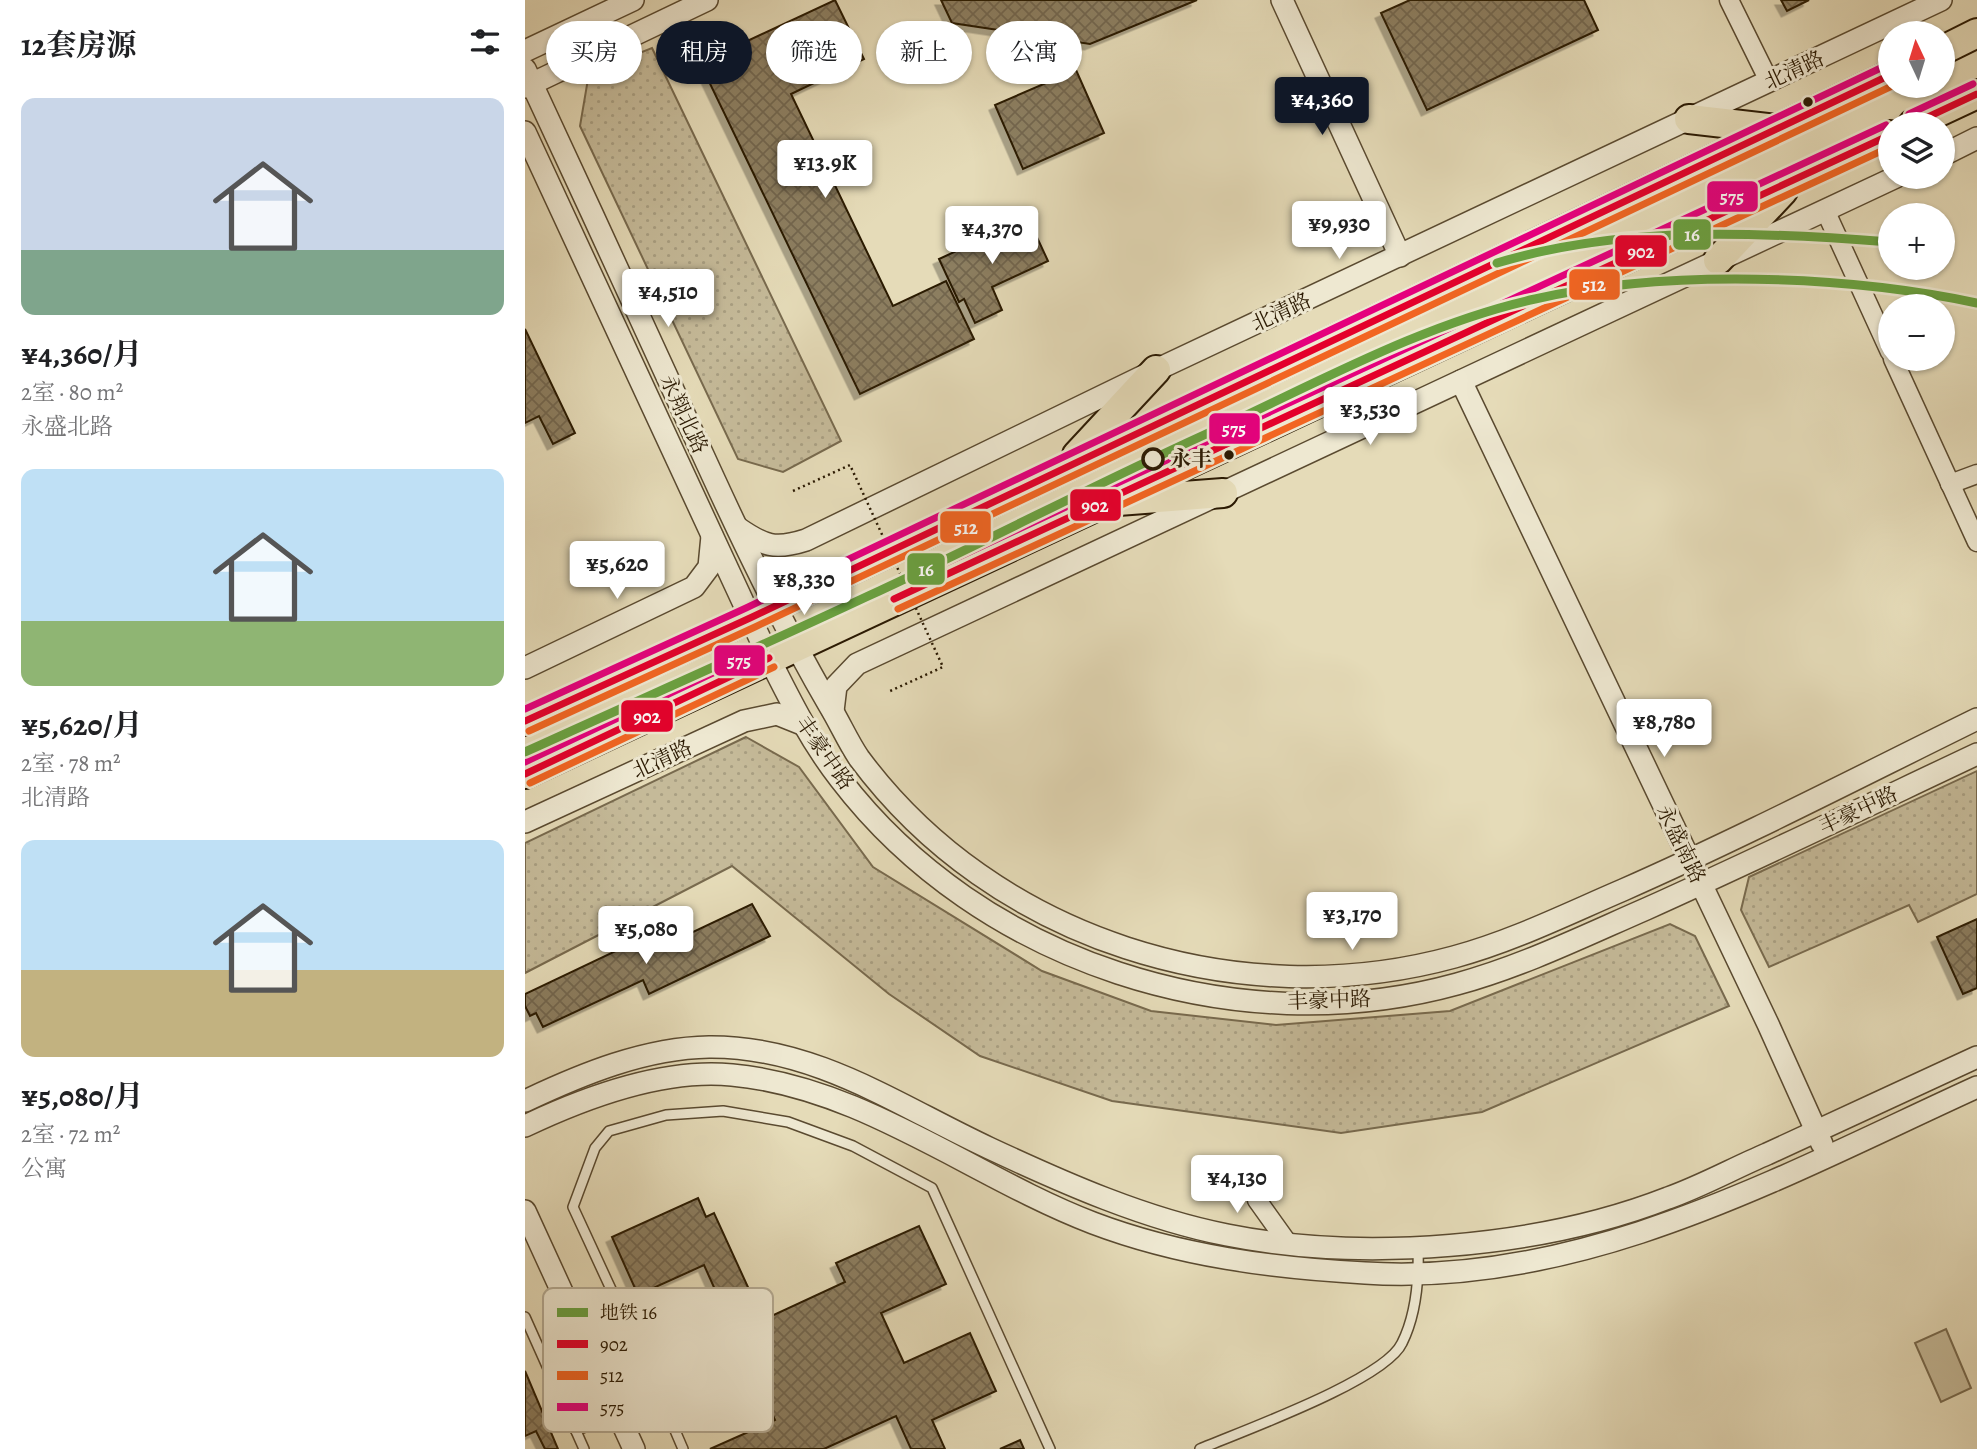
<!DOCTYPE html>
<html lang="zh">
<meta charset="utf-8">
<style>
:root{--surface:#fff;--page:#f2f2f2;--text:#202124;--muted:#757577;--accent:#111827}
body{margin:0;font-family:Alegreya,"Noto Serif SC",serif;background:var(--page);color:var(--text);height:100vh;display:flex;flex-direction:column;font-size:26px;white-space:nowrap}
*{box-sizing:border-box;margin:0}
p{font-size:23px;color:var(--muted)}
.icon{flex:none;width:38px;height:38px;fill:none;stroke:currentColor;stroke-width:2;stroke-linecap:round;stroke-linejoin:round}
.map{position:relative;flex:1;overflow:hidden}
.details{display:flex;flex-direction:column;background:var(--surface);width:525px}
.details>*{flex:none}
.top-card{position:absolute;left:21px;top:21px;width:665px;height:63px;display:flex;gap:14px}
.needle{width:46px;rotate:356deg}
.buttons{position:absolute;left:1353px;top:21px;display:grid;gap:14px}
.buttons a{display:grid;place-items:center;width:77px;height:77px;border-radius:50%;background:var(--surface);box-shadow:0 2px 5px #0004;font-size:35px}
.price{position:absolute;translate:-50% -60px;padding:0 16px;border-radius:7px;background:#fff;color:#222;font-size:23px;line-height:46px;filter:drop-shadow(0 2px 4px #0008)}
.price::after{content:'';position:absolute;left:50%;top:42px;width:21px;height:16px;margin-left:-10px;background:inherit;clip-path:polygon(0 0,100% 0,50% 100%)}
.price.on{background:var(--accent);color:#fff}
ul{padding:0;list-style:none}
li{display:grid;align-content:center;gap:14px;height:371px;padding:0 21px}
li span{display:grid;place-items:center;height:217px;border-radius:14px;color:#555}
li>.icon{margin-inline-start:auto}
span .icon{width:126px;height:126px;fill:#fffc;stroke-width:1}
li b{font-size:30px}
h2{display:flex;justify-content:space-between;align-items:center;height:84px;padding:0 21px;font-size:30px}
.pill{padding:0 24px;border-radius:32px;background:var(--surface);box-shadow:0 2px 5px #0004;font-size:24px;line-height:63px}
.pill.on{background:var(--accent);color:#fff}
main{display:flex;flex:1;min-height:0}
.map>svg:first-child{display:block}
</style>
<main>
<section class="details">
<h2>12套房源<svg class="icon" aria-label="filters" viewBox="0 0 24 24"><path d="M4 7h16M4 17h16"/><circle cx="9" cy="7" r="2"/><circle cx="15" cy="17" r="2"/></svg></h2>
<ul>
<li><span style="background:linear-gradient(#c9d6e8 70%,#7fa58c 0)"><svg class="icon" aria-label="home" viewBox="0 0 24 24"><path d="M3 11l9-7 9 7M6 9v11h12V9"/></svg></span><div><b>¥4,360/月</b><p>2室 · 80 m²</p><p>永盛北路</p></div></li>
<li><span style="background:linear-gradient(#bfe0f5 70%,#8fb573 0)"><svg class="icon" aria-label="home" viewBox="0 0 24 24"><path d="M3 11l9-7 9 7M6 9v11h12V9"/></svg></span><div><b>¥5,620/月</b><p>2室 · 78 m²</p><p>北清路</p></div></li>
<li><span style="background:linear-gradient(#bfe0f5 60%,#c2b280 0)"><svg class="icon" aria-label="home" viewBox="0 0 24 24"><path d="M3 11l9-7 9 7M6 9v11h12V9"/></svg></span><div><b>¥5,080/月</b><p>2室 · 72 m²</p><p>公寓</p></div></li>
</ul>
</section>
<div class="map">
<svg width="1452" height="1449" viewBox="0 0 1452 1449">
<defs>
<pattern id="park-dots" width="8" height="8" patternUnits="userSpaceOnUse" patternTransform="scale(1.75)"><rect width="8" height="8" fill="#c5ba99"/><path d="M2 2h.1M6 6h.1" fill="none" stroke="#a99f82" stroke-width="1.8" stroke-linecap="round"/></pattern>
<pattern id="building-cross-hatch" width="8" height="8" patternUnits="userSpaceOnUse" patternTransform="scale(1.75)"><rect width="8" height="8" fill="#8c7e61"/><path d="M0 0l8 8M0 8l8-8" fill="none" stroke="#73664e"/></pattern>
<filter id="shadow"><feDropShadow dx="-5.5" dy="5.5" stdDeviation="0" flood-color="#0004"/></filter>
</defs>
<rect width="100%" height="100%" fill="#e5dbb8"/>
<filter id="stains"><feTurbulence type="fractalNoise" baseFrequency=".00286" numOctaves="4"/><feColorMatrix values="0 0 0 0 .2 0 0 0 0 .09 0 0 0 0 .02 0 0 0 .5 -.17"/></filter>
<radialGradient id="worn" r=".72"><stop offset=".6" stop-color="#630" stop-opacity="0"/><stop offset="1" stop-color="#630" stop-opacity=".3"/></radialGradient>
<polygon fill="#c5ba99" stroke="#786a4e" stroke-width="2" points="1421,1329 1446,1388 1416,1402 1390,1343"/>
<g fill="url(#park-dots)" stroke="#786a4e" stroke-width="2">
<polygon points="127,48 316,441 258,472 213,459 55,126 64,73"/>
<polygon points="221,737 274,767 348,867 517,971 626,1011 751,1025 925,1011 1145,924 1170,936 1204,1006 957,1112 816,1133 587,1101 455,1056 364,994 207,866 0,973 0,843"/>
<polygon points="1452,771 1452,894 1393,922 1384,905 1244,967 1216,910 1224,877"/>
</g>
<g fill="url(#building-cross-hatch)" stroke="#2b1a03" stroke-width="2" filter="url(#shadow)">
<polygon points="310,0 339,59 266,94 368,306 421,281 449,339 335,394 175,63"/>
<polygon points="416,0 672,0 565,44 427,23"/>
<polygon points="885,0 1059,0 1073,30 902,110 856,13"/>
<polygon points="1256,0 1284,0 1262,11"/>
<polygon points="551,70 579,133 498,169 470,105"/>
<polygon points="503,218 523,261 467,287 477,310 450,323 439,299 434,302 414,259"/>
<polygon points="0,329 50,433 28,444 14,416 0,423"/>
<polygon points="227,904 245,936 124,994 118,980 18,1027 11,1013 5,1016 0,1006 0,994 120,937 128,951"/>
<polygon points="1452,919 1452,988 1438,994 1412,937"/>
<polygon points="173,1198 181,1217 189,1213 238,1320 320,1282 311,1263 394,1226 421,1284 356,1313 379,1363 445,1333 471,1391 407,1420 420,1449 386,1449 371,1416 299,1449 185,1449 250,1420 229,1375 163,1404 135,1344 201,1314 179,1265 113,1295 87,1237"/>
<polygon points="0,1371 33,1449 20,1449 11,1431 0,1436"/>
<polygon points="495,1440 499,1449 475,1449"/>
</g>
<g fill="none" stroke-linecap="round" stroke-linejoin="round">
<defs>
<g id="service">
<polyline points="0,1317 51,1431 134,1393 48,1207 70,1148 84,1131 141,1115 198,1111 263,1122 328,1146 407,1188 525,1449"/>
<polyline points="134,1393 158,1449"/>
<polyline points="51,1431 59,1449"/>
<path d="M675,1449C717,1431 860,1380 877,1343C891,1315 894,1279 893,1248"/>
</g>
<g id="minor">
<polyline points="1204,0 1244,81"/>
<polyline points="1300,210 1365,352"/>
<polyline points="1368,359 1452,542"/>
<polyline points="1425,484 1452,474"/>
<polyline points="732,1200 762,1242"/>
</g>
<g id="tertiary">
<polyline points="757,0 875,256"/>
<polyline points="0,51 108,0"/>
<path d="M0,69C64,206 127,344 190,481C225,557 262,633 304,705C315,723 323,742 334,758C469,940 713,1016 929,957C988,941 1042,914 1098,890C1218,837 1334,777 1452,719"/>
<polyline points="0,87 182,0"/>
<path d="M0,132L244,658C265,700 286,742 315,779C455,962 711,1045 932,984C998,966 1059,936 1121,909C1232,859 1342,806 1452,754"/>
<polyline points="1418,155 1452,138"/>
<polyline points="936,381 1243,1024 1297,1144"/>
<path d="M213,528C239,546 250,550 281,540L631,370L1416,0"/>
<polyline points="0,668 169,587 184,567 187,536"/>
<polyline points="308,711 311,686 332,664 1371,177"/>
<polyline points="0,822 219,721 252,714 277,724"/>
<path d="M0,1101C57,1074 120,1048 184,1047C289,1046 372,1105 464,1148C539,1183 620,1219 702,1235C837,1262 1015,1248 1143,1198C1177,1186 1209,1168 1242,1154C1312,1122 1382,1089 1452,1057"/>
<path d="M0,1126C61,1097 138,1068 207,1075C338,1087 448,1177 568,1223C655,1256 748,1268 840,1273C1059,1287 1259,1175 1452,1087"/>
<polyline points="0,1211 109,1449"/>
</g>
<g id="primary">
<polyline points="1418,50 1452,33"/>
<polyline points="1164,119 1251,129"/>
<polyline points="1388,124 1452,94"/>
<polyline points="1193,260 1258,191"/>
<polyline points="552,455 631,370"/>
<polyline points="593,501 698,493"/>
<polyline points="0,721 225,618 1365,75"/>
<polyline points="0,774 1365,135"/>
</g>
</defs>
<use href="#service" stroke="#5a4a30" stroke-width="12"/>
<use href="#minor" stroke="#5a4a30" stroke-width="21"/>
<use href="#tertiary" stroke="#5a4a30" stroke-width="24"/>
<use href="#primary" stroke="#2b1a03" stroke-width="32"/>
<g stroke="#2b1a03" stroke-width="2.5" stroke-dasharray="2 3.5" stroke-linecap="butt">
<path d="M196,1412C215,1417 230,1417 247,1409"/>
<polyline points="159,1425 196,1412 233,1382"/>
</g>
<use href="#service" stroke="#eee8d1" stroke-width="9"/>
<use href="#minor" stroke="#eee8d1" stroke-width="18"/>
<use href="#tertiary" stroke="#eee8d1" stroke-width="21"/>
<use href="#primary" stroke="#e5dbb8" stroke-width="28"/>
<polyline stroke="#2b1a03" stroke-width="2.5" stroke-dasharray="2 3.5" stroke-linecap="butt" points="268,491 325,465 418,667 363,692"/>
<defs>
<g id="bus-1">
<polyline points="1388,124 1452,94"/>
<polyline points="369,599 1365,135"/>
<polyline points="0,721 225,618 1365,75"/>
<polyline points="0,774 244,658"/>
</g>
<g id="bus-2">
<polyline points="373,609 1365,147"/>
<polyline points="4,731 230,627 1367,86"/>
<polyline points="5,783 249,667"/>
</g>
<g id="bus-3">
<polyline points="1384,114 1448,84"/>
<polyline points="365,589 1361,125"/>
<polyline points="0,709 221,608 1360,66"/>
<polyline points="0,762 239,649"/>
</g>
</defs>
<use href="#bus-1" stroke="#eee8d1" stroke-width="12"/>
<use href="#bus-2" stroke="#eee8d1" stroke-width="12"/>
<use href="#bus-3" stroke="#eee8d1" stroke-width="12"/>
<use href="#bus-1" stroke="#e4002b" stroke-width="7"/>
<use href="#bus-2" stroke="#f26522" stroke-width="7"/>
<use href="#bus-3" stroke="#e5007d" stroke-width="7"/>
<defs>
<g id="metro-1">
<path d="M972,263C1097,225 1236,232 1365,242"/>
<path d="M0,752C114,700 228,650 341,597C454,545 565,487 679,435C785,387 896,324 1010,299C1144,269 1318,275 1452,303"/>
</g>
</defs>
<use href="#metro-1" stroke="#eee8d1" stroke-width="14"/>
<use href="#metro-1" stroke="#6aa140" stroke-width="9"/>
</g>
<g fill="#2b1a03" stroke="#eee8d1" stroke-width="2.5">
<circle cx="1283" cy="102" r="6"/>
<circle cx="704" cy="455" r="6"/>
</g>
<circle fill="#eee8d1" stroke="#2b1a03" stroke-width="3.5" cx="628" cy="459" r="10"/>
<g text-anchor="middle" stroke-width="6" stroke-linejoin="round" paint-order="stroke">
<g font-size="21" fill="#2b1a03" stroke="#eee8d1">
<text transform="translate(1269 70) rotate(-25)" y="7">北清路</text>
<text transform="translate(756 312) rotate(-25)" y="7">北清路</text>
<text transform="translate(159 414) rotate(65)" y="7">永翔北路</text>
<text transform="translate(300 753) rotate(55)" y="7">丰豪中路</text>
<text transform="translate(137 759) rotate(-25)" y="7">北清路</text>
<text transform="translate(1333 810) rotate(-25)" y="7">丰豪中路</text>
<text transform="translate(1156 844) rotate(64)" y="7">永盛南路</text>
<text transform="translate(804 1000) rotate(-2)" y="7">丰豪中路</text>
</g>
<g font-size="21" font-weight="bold" fill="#2b1a03" stroke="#eee8d1" text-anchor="start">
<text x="645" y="466">永丰</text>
</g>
</g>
<rect x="18" y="1288" width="230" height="144" rx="10" fill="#eee8d1" stroke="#b4aa93" stroke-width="2"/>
<rect x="32" y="1308" width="31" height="9" fill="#6aa140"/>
<rect x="32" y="1340" width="31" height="8" fill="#e4002b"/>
<rect x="32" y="1371" width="31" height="9" fill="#f26522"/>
<rect x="32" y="1403" width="31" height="8" fill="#e5007d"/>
<g font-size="19" fill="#2b1a03">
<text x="75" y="1319">地铁 16</text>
<text x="75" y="1351">902</text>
<text x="75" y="1382">512</text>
<text x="75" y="1414">575</text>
</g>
<g stroke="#eee8d1" stroke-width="2.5">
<rect x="1181" y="180" width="53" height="33" rx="7" fill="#e5007d"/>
<rect x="1147" y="218" width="40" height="33" rx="7" fill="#6aa140"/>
<rect x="1089" y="234" width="54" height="34" rx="7" fill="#e4002b"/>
<rect x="1043" y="268" width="53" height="33" rx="7" fill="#f26522"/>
<rect x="683" y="412" width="53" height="33" rx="7" fill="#e5007d"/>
<rect x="544" y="488" width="53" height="34" rx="7" fill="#e4002b"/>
<rect x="414" y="510" width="53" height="34" rx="7" fill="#f26522"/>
<rect x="381" y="552" width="40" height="34" rx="7" fill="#6aa140"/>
<rect x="188" y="644" width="53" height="33" rx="7" fill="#e5007d"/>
<rect x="95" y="699" width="54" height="34" rx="7" fill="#e4002b"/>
</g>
<g font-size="19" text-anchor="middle" font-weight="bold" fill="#fff">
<text x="1207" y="203">575</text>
<text x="1167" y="241">16</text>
<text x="1116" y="258">902</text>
<text x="1069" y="291">512</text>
<text x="709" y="435">575</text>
<text x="570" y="512">902</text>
<text x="441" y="534">512</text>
<text x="401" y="576">16</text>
<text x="214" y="667">575</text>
<text x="122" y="723">902</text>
</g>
<rect width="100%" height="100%" filter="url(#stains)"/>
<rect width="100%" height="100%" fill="url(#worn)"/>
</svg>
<div class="buttons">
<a><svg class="needle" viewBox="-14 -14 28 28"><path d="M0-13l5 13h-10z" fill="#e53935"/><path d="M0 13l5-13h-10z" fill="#757577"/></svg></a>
<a><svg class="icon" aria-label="layers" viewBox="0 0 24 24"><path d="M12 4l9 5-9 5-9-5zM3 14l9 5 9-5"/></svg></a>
<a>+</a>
<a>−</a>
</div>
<b class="price on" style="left:797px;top:137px">¥4,360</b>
<b class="price" style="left:300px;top:200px">¥13.9K</b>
<b class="price" style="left:814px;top:261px">¥9,930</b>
<b class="price" style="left:467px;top:266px">¥4,370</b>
<b class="price" style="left:143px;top:329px">¥4,510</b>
<b class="price" style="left:845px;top:447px">¥3,530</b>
<b class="price" style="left:92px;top:601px">¥5,620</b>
<b class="price" style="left:279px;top:617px">¥8,330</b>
<b class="price" style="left:1139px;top:759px">¥8,780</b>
<b class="price" style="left:827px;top:952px">¥3,170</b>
<b class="price" style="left:121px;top:966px">¥5,080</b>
<b class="price" style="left:712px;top:1215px">¥4,130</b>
<div class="top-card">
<a class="pill">买房</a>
<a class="pill on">租房</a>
<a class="pill">筛选</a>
<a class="pill">新上</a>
<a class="pill">公寓</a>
</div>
</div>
</main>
